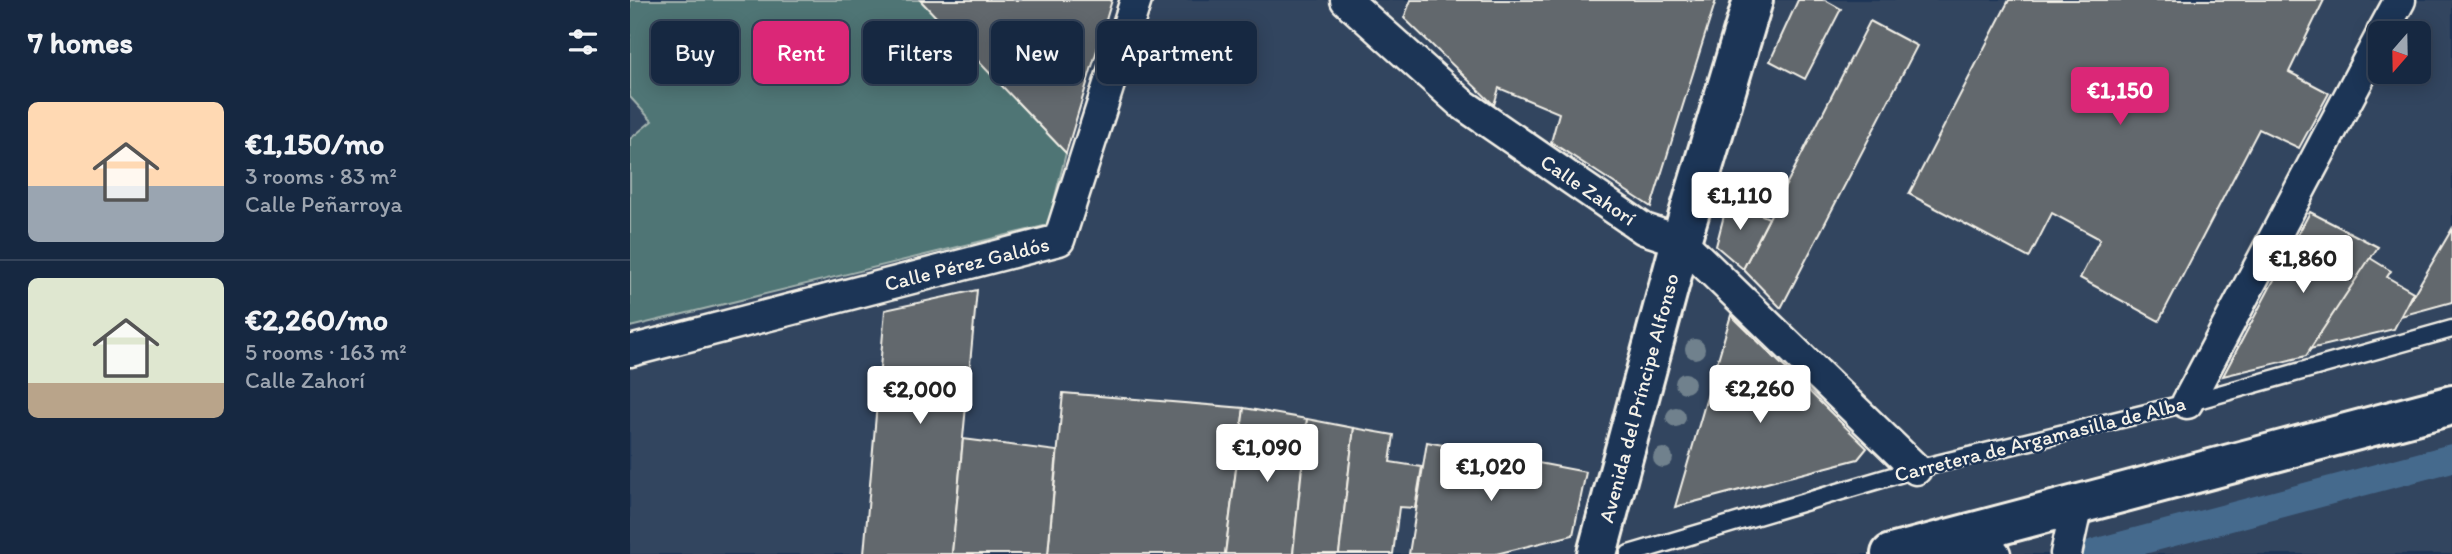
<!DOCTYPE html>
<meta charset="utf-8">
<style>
:root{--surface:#162841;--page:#1f3048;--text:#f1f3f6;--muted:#9ea6b1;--line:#35445a;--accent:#db2777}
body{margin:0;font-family:Itim,sans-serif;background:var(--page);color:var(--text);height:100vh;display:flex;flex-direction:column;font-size:26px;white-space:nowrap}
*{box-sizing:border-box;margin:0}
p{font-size:23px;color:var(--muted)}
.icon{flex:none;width:38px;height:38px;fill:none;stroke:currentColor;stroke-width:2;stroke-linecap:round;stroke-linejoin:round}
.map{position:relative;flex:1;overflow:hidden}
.details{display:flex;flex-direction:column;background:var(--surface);width:630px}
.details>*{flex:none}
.banner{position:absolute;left:21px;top:21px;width:665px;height:63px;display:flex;gap:14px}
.needle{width:46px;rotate:200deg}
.buttons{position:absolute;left:1738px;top:21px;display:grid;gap:14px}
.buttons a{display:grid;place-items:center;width:63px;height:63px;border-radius:10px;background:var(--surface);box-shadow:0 4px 18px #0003,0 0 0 2px var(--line);font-size:35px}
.price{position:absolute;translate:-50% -60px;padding:0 16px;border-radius:7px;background:#fff;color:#222;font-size:23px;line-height:46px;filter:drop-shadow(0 2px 4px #0008)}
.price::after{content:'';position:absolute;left:50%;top:42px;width:21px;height:16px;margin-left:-10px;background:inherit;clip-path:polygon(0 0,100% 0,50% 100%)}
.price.selected{background:var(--accent);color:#fff}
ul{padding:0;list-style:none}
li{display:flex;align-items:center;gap:21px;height:175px;padding:0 28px}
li+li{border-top:2px solid var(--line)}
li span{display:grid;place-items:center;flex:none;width:196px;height:140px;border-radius:10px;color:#555}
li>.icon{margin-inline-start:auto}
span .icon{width:84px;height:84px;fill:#fffc;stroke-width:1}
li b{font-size:30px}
h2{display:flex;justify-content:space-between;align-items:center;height:84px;padding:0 28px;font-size:30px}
.tag{padding:0 24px;border-radius:10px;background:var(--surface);box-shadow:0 4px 18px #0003,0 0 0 2px var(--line);font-size:24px;line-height:63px}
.tag.selected{background:var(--accent);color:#fff}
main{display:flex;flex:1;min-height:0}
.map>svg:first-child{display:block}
</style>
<main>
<section class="details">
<h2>7 homes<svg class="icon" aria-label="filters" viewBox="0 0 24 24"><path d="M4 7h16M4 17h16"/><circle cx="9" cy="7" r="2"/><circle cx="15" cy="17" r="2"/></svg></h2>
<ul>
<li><span style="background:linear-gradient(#ffd9b3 60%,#9aa5b1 0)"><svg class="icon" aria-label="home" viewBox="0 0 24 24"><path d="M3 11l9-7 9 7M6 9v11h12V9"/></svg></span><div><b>€1,150/mo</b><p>3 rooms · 83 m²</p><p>Calle Peñarroya</p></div></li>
<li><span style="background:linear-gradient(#dfe7d0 75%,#b9a48a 0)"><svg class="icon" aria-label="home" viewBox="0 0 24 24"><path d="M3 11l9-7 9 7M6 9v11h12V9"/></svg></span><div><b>€2,260/mo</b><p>5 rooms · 163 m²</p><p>Calle Zahorí</p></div></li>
</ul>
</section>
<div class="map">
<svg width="1822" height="554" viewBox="0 0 1822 554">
<rect width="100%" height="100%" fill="#1d3557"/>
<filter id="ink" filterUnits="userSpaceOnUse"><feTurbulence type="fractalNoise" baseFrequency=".0143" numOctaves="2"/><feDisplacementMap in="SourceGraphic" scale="14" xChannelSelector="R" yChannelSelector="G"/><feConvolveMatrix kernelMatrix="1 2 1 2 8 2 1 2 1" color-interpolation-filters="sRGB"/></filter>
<g filter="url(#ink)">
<path fill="#32445e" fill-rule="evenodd" d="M0,0H1822V554H0ZM1750,33H1788V72H1750Z"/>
<polygon fill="#4f7475" stroke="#a2b2ae" stroke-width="2" points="0,0 290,0 436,153 418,225 0,327 0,139 22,121 0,97"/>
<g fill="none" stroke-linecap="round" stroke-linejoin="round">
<polyline stroke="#456a8d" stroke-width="28" points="1464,553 1822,458"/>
</g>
<g fill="#62686d" stroke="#f4f1e8" stroke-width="2">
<polygon points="290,0 482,0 436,153"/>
<polygon points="781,0 1086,0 1021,207 921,142 929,113 869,88 864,105 774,18"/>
<polygon points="1168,0 1195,0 1211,9 1175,79 1140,61"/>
<polygon points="1379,0 1694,0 1659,72 1699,93 1669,148 1629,129 1529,321 1450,278 1470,239 1422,213 1399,258 1279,194"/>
<polygon points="1240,21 1287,46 1151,308 1113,269"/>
<polygon points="1098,200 1139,218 1113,269 1086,246"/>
<polygon points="1680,212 1748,247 1676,356 1593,376"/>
<polygon points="1822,229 1822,302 1771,316"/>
<polygon points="1740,258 1761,271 1757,277 1783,292 1764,329 1680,349"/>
<polygon points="347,290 322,554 234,554 255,310"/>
<polygon points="1101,315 1237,448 1228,459 1045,507"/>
<polygon points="433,393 614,408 595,554 418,554"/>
<polygon points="614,408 677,419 663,554 595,554"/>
<polygon points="677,419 724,428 709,554 663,554"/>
<polygon points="724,428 764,435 760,462 792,467 785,508 769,507 763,554 709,554"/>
<polygon points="333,439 427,451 418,554 322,554"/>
<polygon points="797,442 956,472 943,535 866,554 779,554"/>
</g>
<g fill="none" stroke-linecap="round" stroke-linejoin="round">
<defs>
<polyline id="lane" points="999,554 1286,469 1557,403 1822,329"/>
<g id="street">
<polyline points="716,0 831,103 1014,229 1051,241 1286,469"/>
<polyline points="1752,33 1770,0"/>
<polyline points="0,351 429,240 506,0"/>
<polyline points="1557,403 1750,38"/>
<polyline points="1327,536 1365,554"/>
<polyline points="1436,554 1447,504"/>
</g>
<polyline id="secondary" points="967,554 1051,241 1123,0"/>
<polyline id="highway" points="1261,554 1822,405"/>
</defs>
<use href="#lane" stroke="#f4f1e8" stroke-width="21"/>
<use href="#street" stroke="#f4f1e8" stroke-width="35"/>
<use href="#secondary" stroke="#f4f1e8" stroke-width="44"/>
<use href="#highway" stroke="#f4f1e8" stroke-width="44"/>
<use href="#lane" stroke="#1d3557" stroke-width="16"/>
<use href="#street" stroke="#1d3557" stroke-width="30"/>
<use href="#secondary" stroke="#1d3557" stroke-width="38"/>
<use href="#highway" stroke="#1d3557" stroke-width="38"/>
</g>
<g fill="#6f818d">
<circle cx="1065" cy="349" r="10"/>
<circle cx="1055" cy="383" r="10"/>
<circle cx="1046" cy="417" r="10"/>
<circle cx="1033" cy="458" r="10"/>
</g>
</g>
<g text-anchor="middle" stroke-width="5" stroke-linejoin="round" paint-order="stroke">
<g font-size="21" fill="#f4f1e8" stroke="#1d3557">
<text transform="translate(958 190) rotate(34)" y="7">Calle Zahorí</text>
<text transform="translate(337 264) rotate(-14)" y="7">Calle Pérez Galdós</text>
<text transform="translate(1009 398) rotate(-75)" y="7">Avenida del Príncipe Alfonso</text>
<text transform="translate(1410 439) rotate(-14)" y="7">Carretera de Argamasilla de Alba</text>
</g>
</g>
</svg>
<div class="buttons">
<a><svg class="needle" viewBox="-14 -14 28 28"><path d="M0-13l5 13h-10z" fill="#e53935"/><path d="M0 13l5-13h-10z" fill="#9ea6b1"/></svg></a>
</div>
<b class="price selected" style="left:1490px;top:127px">€1,150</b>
<b class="price" style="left:1110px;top:232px">€1,110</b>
<b class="price" style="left:1673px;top:295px">€1,860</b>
<b class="price" style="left:1130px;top:425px">€2,260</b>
<b class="price" style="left:290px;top:426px">€2,000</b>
<b class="price" style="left:637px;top:484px">€1,090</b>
<b class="price" style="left:861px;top:503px">€1,020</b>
<div class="banner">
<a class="tag">Buy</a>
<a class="tag selected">Rent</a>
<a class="tag">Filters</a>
<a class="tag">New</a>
<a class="tag">Apartment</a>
</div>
</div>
</main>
